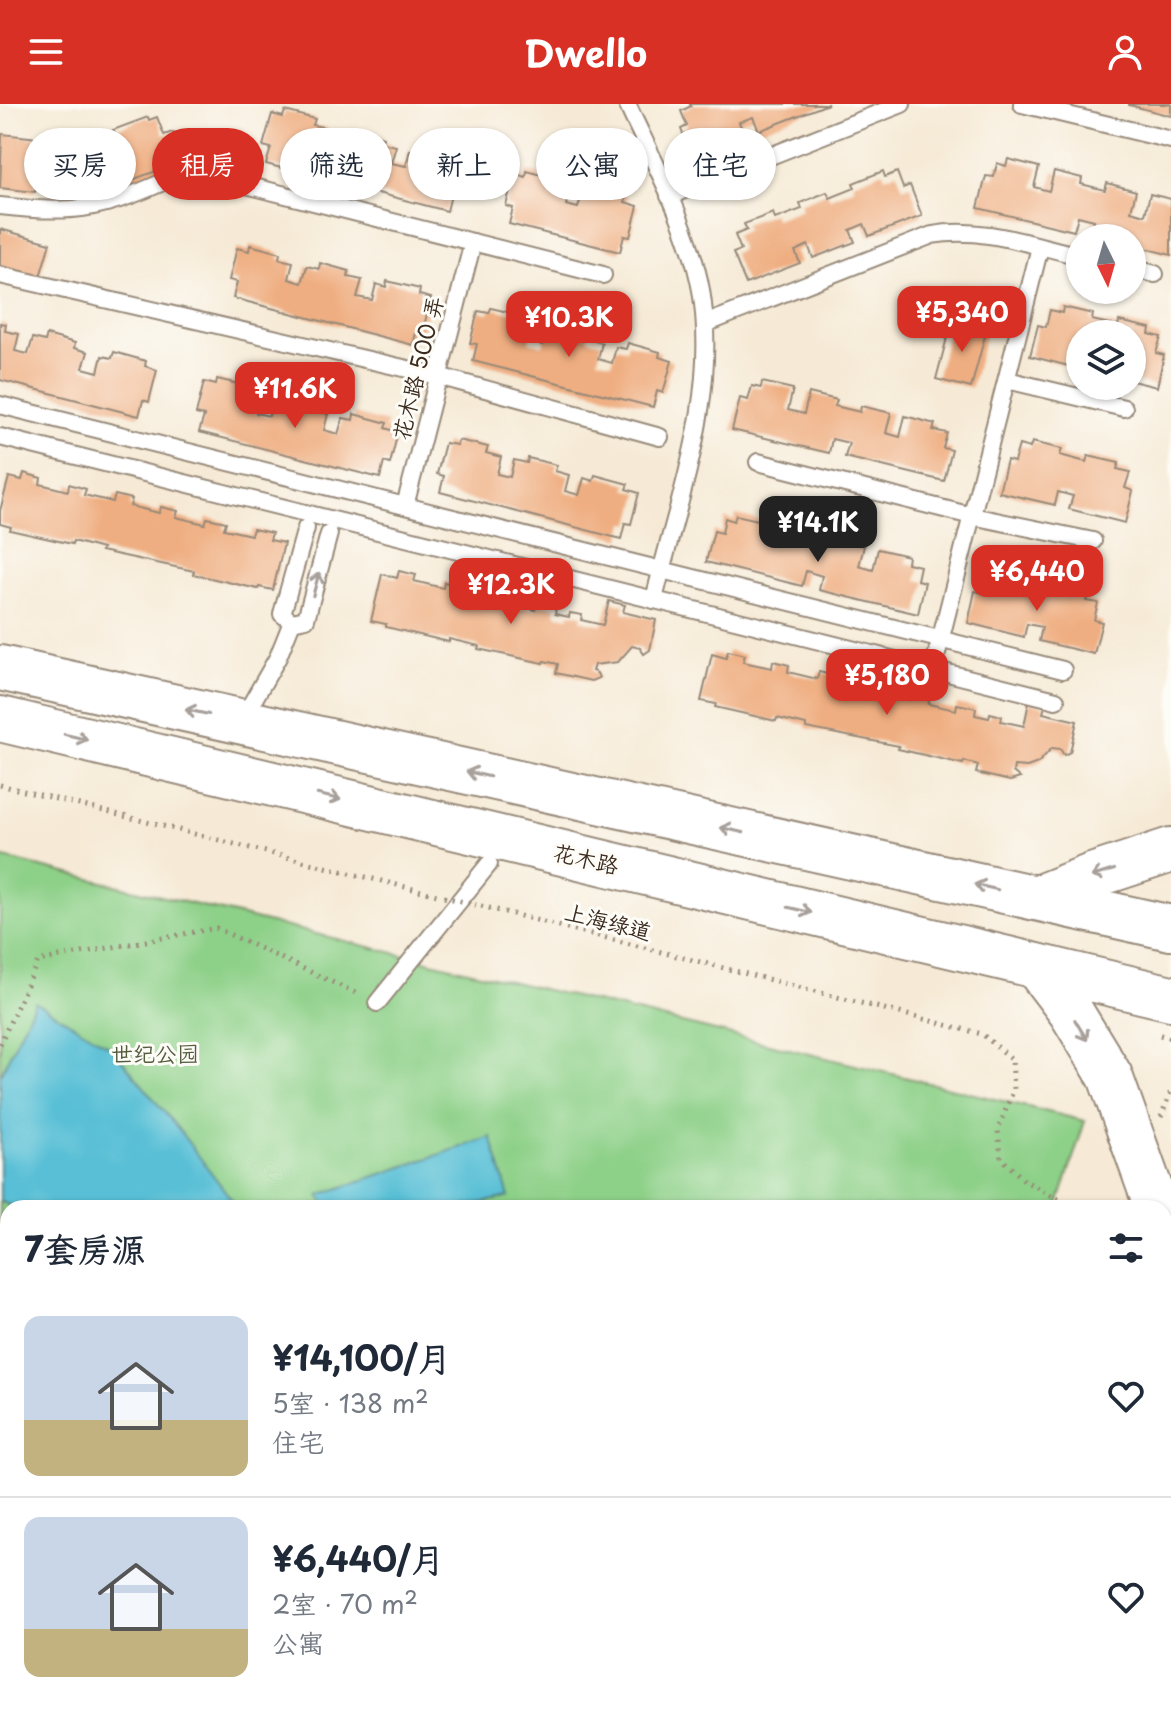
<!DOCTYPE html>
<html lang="zh">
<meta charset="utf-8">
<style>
:root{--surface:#fff;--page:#f6f6f7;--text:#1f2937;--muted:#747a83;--line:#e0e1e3;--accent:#d93025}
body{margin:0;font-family:"Playpen Sans","LXGW WenKai TC",sans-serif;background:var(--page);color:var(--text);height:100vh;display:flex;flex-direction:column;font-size:30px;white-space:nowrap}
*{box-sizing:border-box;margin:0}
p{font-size:26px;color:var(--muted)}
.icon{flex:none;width:44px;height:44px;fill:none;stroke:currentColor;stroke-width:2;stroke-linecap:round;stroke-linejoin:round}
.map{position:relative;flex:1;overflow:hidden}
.side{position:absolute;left:0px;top:1096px;width:1172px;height:514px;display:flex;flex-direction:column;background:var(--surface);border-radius:24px 24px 0 0;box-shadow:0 2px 6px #0004}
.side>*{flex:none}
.banner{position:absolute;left:24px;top:24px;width:1124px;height:72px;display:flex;gap:16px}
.needle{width:52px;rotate:175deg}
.fabs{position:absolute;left:1066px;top:120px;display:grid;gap:16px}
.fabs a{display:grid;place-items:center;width:80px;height:80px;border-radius:50%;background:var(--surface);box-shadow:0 2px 6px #0004;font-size:40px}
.price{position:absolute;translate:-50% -68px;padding:0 18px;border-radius:16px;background:var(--accent);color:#fff;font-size:26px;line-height:52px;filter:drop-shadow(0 2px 4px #0008)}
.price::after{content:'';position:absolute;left:50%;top:48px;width:24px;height:18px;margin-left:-12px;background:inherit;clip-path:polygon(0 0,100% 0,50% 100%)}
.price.selected{background:#222;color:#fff}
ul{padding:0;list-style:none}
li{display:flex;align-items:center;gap:24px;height:200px;padding:0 24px}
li+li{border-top:2px solid var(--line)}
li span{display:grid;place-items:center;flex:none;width:224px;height:160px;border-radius:16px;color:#555}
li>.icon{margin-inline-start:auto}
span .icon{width:96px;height:96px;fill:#fffc;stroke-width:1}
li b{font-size:34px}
h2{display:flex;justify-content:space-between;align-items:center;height:96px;padding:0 24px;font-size:34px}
.tag{padding:0 28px;border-radius:36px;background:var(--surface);box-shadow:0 2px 6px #0004;font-size:28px;line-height:72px}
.tag.selected{background:var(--accent);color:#fff}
header{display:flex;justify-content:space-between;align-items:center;height:104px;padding:0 24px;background:var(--accent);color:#fff;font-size:36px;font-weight:700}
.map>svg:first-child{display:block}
</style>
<header><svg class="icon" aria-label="menu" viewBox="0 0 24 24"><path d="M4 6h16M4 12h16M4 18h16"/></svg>Dwello<svg class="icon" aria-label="person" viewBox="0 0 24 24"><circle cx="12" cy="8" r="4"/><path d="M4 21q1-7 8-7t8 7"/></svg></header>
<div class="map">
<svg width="1171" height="1609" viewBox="0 0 1171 1609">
<rect width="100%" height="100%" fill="#fdfcf7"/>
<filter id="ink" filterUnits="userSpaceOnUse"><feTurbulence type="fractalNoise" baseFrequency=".0125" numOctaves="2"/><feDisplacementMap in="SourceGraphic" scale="16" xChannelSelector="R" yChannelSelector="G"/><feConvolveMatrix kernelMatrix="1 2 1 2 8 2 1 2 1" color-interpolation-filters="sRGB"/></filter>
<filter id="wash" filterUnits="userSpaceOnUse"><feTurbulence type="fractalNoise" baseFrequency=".006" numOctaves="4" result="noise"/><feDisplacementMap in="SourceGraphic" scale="32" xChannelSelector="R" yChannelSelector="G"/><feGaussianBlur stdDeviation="1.8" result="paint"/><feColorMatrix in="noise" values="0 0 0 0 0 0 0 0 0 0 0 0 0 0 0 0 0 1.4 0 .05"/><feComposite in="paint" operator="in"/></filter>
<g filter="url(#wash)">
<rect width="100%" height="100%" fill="#f6ead6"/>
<polygon fill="#8dd088" stroke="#647d53" stroke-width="2" points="0,753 1085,1017 1057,1104 8,1104 8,1602 877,1602 875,1609 0,1609"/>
<g fill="#59bfd6" stroke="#4a747a" stroke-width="2">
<polygon points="35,898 111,943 172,1017 238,1104 15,1104 0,1097 0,972"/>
<polygon points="491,1033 509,1093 457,1104 328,1104 319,1091"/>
<polygon points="119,1602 402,1602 399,1609 134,1609"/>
</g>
<g id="blocks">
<g fill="#efae81">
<polygon points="690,0 828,0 759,27 753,13 739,18 745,33 692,54 681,25 687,22 681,7 691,2"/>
<polygon points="1129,0 1171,0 1171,12 1129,1"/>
<polygon points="285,7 315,15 313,21 327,24 323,41 336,45 341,28 353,31 355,25 383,33 382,39 396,42 391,59 406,62 410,46 420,49 422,43 454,51 453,57 466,60 458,92 451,91 447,107 266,60 271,44 263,42 272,10 283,13"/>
<polygon points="148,13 149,16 157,13 164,31 173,28 184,57 129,77 125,65 106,72 107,76 84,83 58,82 59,77 37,74 35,88 0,84 2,30 38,34 38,38 79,41 115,30 113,26"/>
<polygon points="1008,55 1039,63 1034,83 1049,87 1054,67 1082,74 1081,80 1105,86 1107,79 1136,87 1131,107 1145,111 1150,90 1171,95 1171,151 1132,141 1132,134 1104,134 1090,131 1094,116 1078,112 1074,127 978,104 986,72 994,73 997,59 1006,62"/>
<polygon points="527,67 557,75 555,81 570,84 566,101 578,104 583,87 593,90 594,84 627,92 625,98 638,102 630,133 624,132 620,148 509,120 513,104 506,102 514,70 526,73"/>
<polygon points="883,67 885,73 897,68 903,84 910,81 922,112 869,132 864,120 850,126 855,138 813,154 808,141 795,147 800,159 746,180 733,149 741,146 735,131 747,126 744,120 773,109 775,115 802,105 800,99 827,88 830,94 855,84 853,79"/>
<polygon points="0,125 50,139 39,176 0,165"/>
<polygon points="250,141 280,149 279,155 293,158 289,175 302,179 307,162 319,165 320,159 349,167 348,173 362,176 357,193 372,196 376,180 386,183 387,177 420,185 419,191 431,194 423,226 417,225 413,241 233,194 237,178 229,176 237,144 249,147"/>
<polygon points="1063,203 1093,210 1092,216 1118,222 1119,217 1150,224 1149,230 1161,233 1156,249 1164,251 1157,283 1132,277 1132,230 1080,230 1080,265 1030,252 1038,221 1046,223 1050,206 1062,209"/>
<polygon points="491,204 520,211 519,217 533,221 529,238 543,241 547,224 559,228 561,222 589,229 588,235 602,239 598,255 612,259 616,243 626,245 628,239 660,248 659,253 672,257 663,289 657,287 653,303 473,257 477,240 470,239 478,207 489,209"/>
<polygon points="952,215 987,224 971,284 936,275"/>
<polygon points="0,219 6,220 5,227 19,230 15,247 28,250 33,234 45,237 47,231 75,239 74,244 88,248 83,264 98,268 102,252 112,254 114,248 146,257 145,262 157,266 149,298 143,296 139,312 0,276"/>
<polygon points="217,275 247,282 246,288 260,292 256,309 269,312 273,296 286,299 287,293 316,301 314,306 328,310 324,326 338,330 343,314 353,316 354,310 387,319 385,324 398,328 390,360 384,358 380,374 199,328 204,312 196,310 204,278 216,281"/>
<polygon points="762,278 793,285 788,306 804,310 809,289 837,296 835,302 860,308 861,302 891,309 886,329 900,333 905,312 935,320 933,326 947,329 943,344 952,346 944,377 845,353 849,339 832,335 829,349 732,326 740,294 748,296 752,282 761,284"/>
<polygon points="458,336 488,343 486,349 501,353 497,370 510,373 514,356 527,359 528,354 557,361 555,367 569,371 565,387 579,391 584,374 593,377 595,371 628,380 626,385 639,389 631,420 625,419 621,435 440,388 444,372 437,370 445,339 457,341"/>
<polygon points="1032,338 1062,345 1060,351 1086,358 1088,352 1119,359 1117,365 1130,368 1125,384 1133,387 1125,419 1069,405 1073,392 1058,388 1055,401 999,388 1007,356 1014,358 1019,341 1030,344"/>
<polygon points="24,369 41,374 40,380 68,387 69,380 86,385 84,391 113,398 115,391 132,395 130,402 159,409 161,403 178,407 176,413 205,420 207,414 226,418 224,425 251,431 253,425 272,429 270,436 284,439 273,486 259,483 258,485 193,470 194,467 101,447 102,445 73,437 72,440 10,426 11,423 0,420 0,407 9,373 22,376"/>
<polygon points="736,411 767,418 762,439 777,442 782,422 810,429 809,435 833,441 835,435 864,442 859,462 873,466 878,445 908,452 907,459 920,462 917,476 925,478 918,510 819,486 822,472 806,467 802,482 706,458 714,427 722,429 725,414 734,417"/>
<polygon points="399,467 416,471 414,477 443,484 444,478 462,482 460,488 490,495 491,488 509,492 508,499 535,506 537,499 556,503 555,510 569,513 570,509 582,511 581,516 603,521 609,497 625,501 623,508 656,516 650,546 644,550 640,544 632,542 618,558 594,561 592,567 597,569 599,574 591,577 556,569 558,560 544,557 543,559 478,545 479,542 449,535 449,538 386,523 386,520 371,517 382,470 397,474"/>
<polygon points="1001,469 1031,477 1029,483 1055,489 1057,483 1088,491 1086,497 1098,499 1094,516 1102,518 1094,550 1039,537 1042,523 1027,520 1024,533 968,519 975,487 983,489 988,473 999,475"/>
<polygon points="728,547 745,551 743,558 772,564 773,557 789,561 788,568 817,575 819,568 836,572 834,579 863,585 865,578 882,582 881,589 910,596 911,589 930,594 928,600 956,606 957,600 976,604 975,611 989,614 990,609 1002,612 1001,617 1024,622 1029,598 1045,602 1043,609 1077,617 1070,648 1064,651 1060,645 1052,644 1038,659 1027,663 1014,662 1013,668 1020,674 1010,677 976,669 978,661 964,657 963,660 898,645 899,642 806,624 806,621 777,614 776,617 715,603 716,600 701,597 712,550 726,554"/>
</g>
</g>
</g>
<g filter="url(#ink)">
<use href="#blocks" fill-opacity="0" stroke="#988a7a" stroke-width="2"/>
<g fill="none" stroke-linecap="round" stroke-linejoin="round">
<defs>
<g id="service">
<path d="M627,0C654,59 689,121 701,186C719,293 678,394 654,496"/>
<polyline points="1022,0 1171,36"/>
<polyline points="242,80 603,171"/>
<polyline points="669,92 902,0"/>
<path d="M0,102C69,110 99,107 163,78"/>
<polyline points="1132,164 1155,170"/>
<polyline points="0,171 438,272 660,333"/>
<path d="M705,220L932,131C981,122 1032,141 1080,152"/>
<polyline points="1007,276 1124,304"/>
<polyline points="0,301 1063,566"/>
<polyline points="0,333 1056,596"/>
<polyline points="758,358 972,412 1093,437"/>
<polyline points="405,402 473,138"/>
<polyline points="306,424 282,510 292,518 306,515 329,430"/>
<polyline points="933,565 1040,143"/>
<polyline points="242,616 278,553 292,518"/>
<polyline points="377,899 489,760"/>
</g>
<g id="secondary">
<polyline points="0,564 1171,824"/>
<polyline points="0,615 1171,894"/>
<polyline points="1037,794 1092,772 1171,746"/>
<polyline points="1036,862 1071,908 1110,972 1157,1104"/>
<polyline points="1164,1301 1171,1280"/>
<polyline points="972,1609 974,1602"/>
<polyline points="1061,1609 1064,1602"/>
</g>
</defs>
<use href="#service" stroke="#988a7a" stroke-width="20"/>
<use href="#secondary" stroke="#988a7a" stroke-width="48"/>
<g stroke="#988a7a" stroke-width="5" stroke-dasharray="2 6" stroke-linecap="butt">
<polyline points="0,681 437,791"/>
<polyline points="481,802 982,930 1012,955 1014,985 998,1025 1001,1054 1025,1077 1075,1104"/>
<polyline points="1160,931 1171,934"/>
<polyline points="0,940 38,857 216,824 360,891"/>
<polyline points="1161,1013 1171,987"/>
<polyline points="0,1377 8,1398"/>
<polyline points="1164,1411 1171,1392"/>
<polyline points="0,1523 8,1529"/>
<polyline points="10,1609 12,1602"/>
<polyline points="903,1609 905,1602"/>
<polyline points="927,1609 930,1602"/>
</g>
<use href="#service" stroke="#fff" stroke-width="16"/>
<use href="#secondary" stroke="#fff" stroke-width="44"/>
<polyline stroke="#988a7a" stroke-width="5" stroke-dasharray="2 6" stroke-linecap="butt" points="444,793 476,801"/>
</g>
<defs><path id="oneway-shaft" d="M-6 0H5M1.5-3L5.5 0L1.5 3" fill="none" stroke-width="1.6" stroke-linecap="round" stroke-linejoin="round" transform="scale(2)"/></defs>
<g stroke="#a79f9a">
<use href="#oneway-shaft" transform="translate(316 480) rotate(-75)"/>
<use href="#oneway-shaft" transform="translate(197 608) rotate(-168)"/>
<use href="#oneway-shaft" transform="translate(76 633) rotate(13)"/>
<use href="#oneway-shaft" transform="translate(478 670) rotate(-167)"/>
<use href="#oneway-shaft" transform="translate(329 693) rotate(13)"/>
<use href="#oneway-shaft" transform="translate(732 726) rotate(-167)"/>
<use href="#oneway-shaft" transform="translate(1103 769) rotate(163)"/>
<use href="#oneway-shaft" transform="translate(986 783) rotate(-167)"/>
<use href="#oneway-shaft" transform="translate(800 806) rotate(13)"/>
<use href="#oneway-shaft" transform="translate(1081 926) rotate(59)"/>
</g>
</g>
<g text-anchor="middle" stroke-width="6" stroke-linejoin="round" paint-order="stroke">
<g font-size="22" fill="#3b2a1e" stroke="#fdfcf7">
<text transform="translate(418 264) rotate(-76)" y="8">花木路 500 弄</text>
<text transform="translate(586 755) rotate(13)" y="8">花木路</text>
<text transform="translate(608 818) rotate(14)" y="8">上海绿道</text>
</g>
<g font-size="22" fill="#545c3e" stroke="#fdfcf7">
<text x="155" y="958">世纪公园</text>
</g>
</g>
</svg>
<div class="fabs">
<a><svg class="needle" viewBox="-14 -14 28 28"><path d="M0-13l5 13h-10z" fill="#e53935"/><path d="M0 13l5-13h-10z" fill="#747a83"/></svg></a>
<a><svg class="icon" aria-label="layers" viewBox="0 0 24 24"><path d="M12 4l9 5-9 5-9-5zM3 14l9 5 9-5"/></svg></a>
</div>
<b class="price" style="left:962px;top:250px">¥5,340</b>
<b class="price" style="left:569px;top:255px">¥10.3K</b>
<b class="price" style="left:295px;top:326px">¥11.6K</b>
<b class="price selected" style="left:818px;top:460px">¥14.1K</b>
<b class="price" style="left:1037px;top:509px">¥6,440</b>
<b class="price" style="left:511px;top:522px">¥12.3K</b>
<b class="price" style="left:887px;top:613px">¥5,180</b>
<div class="banner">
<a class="tag">买房</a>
<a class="tag selected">租房</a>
<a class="tag">筛选</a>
<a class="tag">新上</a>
<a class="tag">公寓</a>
<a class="tag">住宅</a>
</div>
<section class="side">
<h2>7套房源<svg class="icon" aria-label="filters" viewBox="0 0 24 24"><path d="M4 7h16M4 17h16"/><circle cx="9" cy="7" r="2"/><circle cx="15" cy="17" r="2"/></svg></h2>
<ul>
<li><span style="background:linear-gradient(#c9d6e8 65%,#c2b280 0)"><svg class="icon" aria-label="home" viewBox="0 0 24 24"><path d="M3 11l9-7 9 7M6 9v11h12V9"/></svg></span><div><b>¥14,100/月</b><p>5室 · 138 m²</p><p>住宅</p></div><svg class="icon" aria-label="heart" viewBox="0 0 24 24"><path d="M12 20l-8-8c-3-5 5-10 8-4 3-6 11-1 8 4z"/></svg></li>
<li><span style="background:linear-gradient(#c9d6e8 70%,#c2b280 0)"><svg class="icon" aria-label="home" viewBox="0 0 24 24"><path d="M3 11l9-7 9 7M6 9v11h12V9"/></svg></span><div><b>¥6,440/月</b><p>2室 · 70 m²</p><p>公寓</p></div><svg class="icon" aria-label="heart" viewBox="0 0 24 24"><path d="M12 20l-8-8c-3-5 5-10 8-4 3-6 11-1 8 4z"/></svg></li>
</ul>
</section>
</div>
